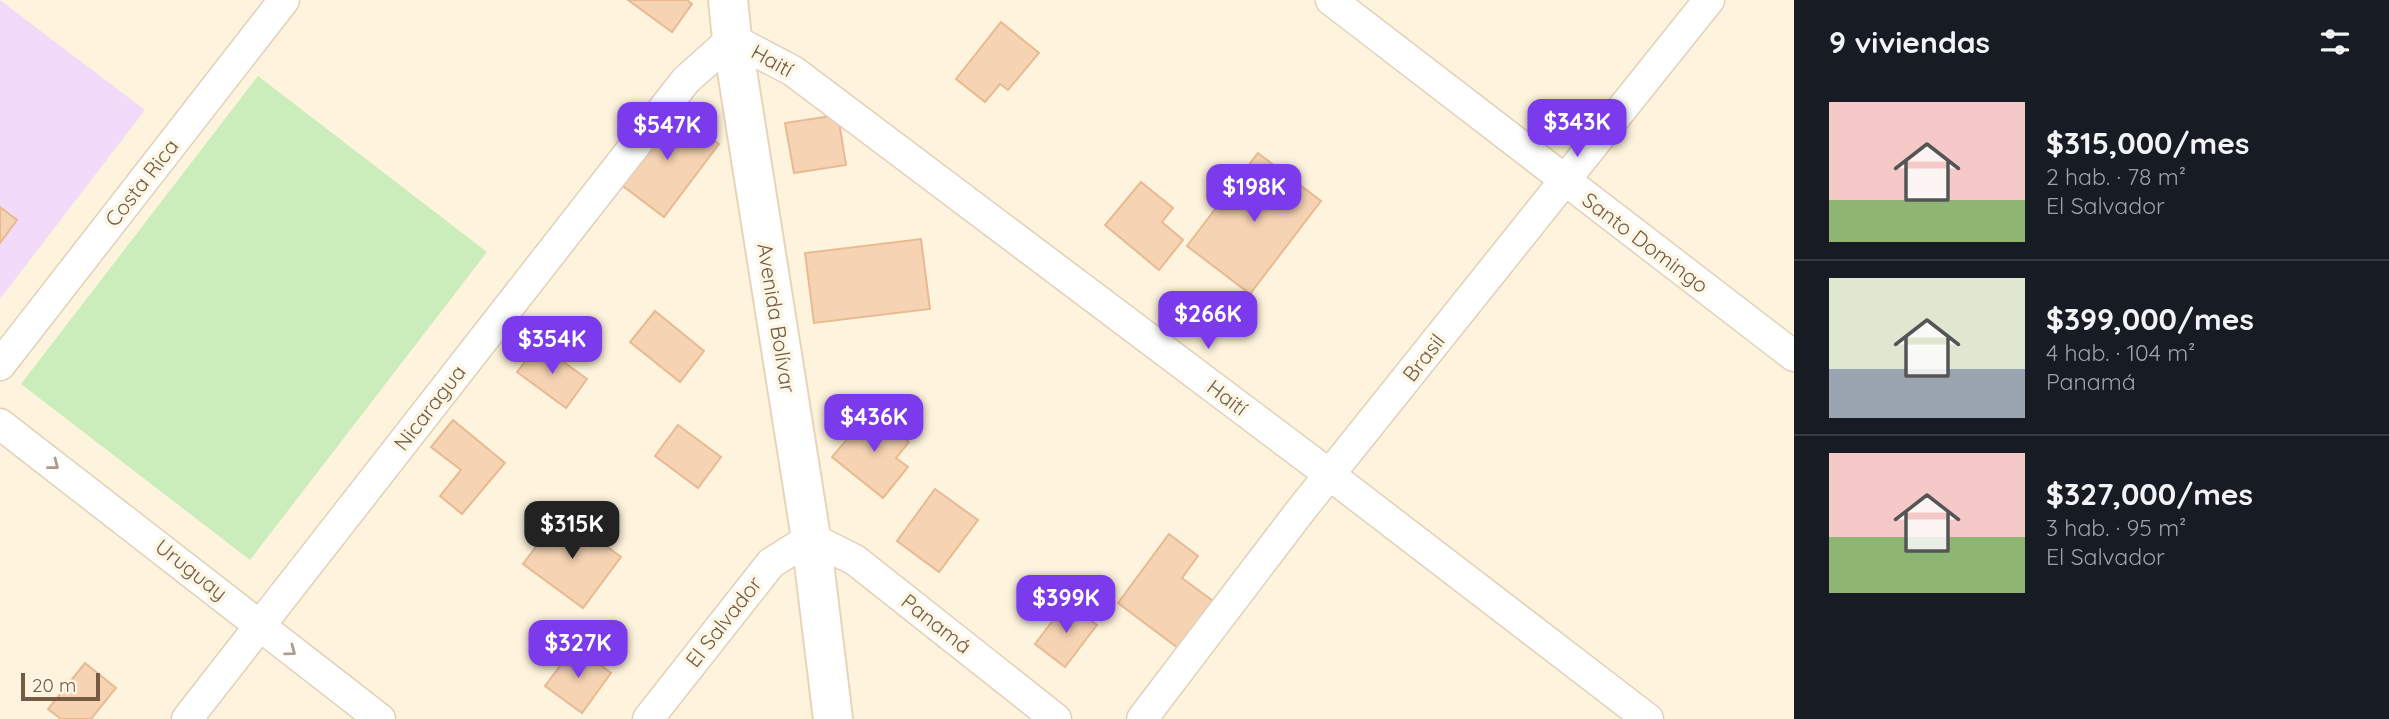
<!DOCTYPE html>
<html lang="es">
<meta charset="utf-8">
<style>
:root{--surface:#171b24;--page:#242831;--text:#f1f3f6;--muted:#9ea1a6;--line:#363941;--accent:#7c3aed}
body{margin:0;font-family:Quicksand,sans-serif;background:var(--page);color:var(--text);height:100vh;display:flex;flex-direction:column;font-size:26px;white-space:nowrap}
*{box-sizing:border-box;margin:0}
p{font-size:23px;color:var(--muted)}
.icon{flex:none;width:38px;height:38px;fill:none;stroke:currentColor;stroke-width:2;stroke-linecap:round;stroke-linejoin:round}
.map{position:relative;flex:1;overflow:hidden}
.panel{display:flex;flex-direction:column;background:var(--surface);width:595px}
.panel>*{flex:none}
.scale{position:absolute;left:21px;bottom:18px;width:79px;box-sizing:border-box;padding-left:7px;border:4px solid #755a44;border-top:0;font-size:19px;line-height:24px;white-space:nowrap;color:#755a44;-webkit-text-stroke:5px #fff7e5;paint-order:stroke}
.price{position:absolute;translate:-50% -60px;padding:0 16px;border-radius:14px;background:var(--accent);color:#fff;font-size:23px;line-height:46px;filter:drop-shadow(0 2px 4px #0008)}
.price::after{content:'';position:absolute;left:50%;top:42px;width:21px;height:16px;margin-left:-10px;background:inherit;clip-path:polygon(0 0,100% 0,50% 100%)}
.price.selected{background:#222;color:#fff}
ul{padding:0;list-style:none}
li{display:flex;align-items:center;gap:21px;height:175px;padding:0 35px}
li+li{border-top:2px solid var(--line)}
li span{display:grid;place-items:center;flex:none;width:196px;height:140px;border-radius:0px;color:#555}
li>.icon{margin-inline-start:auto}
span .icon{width:84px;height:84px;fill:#fffc;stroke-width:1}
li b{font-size:30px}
h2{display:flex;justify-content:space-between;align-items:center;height:84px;padding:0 35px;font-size:30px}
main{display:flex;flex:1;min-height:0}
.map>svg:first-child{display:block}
</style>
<main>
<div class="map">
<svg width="1794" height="719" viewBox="0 0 1794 719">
<rect width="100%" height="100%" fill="#fef4dd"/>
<polygon fill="#f1dafa" points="0,0 145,110 0,299"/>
<polygon fill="#cbecbb" points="258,76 487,252 250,560 21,384"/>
<g fill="#f5d3b3" stroke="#e9ba92" stroke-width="2">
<polygon points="628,0 687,0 692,4 672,32"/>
<polygon points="1001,22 1039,53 1008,90 1000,84 985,102 956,79"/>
<polygon points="670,107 719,144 664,217 615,180"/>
<polygon points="838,115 846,165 794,173 785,123"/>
<polygon points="1258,153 1321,201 1250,294 1187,246"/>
<polygon points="1141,182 1173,208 1162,222 1183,240 1159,270 1105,225"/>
<polygon points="0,207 17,220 0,243"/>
<polygon points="921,239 930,309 814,323 805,253"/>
<polygon points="655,311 704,351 680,382 630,342"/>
<polygon points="539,344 587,379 566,408 517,372"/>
<polygon points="871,411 909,442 896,458 908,467 883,498 832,457"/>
<polygon points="453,420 505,463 462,514 440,496 461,470 431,447"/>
<polygon points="678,425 721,457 698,488 655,456"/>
<polygon points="935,489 978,520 939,572 897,541"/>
<polygon points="561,513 621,557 583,608 523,564"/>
<polygon points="1169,534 1198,556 1182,578 1213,601 1178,648 1118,603"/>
<polygon points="1067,602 1097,625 1065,667 1035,644"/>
<polygon points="575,646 611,673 582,713 545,686"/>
<polygon points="85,663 116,688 91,719 61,719 48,709"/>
</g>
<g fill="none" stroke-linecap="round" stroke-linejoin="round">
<defs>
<g id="minor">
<polyline points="1331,0 1794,356"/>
<polyline points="0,365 284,0"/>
<polyline points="0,424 380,719"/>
<polyline points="187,719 686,80 732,39 793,71 1330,475 1648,719"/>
<polyline points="648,719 771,563 811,538 855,560 1056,719"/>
<polyline points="1142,719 1301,510 1709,0"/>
</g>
<polyline id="secondary" points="728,0 732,39 811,538 833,719"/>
</defs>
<use href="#minor" stroke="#e2d0b9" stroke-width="33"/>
<use href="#secondary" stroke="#ead3b8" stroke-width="42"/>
<use href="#minor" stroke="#fff" stroke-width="30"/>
<use href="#secondary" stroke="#fff" stroke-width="38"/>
</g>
<defs><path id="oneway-chevron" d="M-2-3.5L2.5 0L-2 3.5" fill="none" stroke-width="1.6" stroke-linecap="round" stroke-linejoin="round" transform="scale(1.75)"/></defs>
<g stroke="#ac9c8f">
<use href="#oneway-chevron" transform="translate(54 465) rotate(38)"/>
<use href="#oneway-chevron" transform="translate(291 651) rotate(37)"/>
</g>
<g text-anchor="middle" stroke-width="7" stroke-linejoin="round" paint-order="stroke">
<g font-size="21" fill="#755a44" stroke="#fff7e5">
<text transform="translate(772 61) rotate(29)" y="7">Haití</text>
<text transform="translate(142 183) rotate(-52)" y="7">Costa Rica</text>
<text transform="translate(1645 243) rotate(37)" y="7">Santo Domingo</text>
<text transform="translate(776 318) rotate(81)" y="7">Avenida Bolívar</text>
<text transform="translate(1424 358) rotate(-52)" y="7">Brasil</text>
<text transform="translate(1227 398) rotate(37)" y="7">Haití</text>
<text transform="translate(430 408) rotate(-52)" y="7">Nicaragua</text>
<text transform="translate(191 570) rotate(38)" y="7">Uruguay</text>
<text transform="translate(724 622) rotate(-52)" y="7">El Salvador</text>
<text transform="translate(936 624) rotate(38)" y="7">Panamá</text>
</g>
</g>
</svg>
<div class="scale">20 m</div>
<b class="price" style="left:1577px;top:159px">$343K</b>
<b class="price" style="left:667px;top:162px">$547K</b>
<b class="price" style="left:1254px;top:224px">$198K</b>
<b class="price" style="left:1208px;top:351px">$266K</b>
<b class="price" style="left:552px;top:376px">$354K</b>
<b class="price" style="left:874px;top:454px">$436K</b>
<b class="price selected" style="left:572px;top:561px">$315K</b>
<b class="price" style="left:1066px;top:635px">$399K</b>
<b class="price" style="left:578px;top:680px">$327K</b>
</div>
<section class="panel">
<h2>9 viviendas<svg class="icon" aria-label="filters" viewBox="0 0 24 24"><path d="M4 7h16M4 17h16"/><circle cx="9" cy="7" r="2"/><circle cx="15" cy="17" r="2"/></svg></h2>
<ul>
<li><span style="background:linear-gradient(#f6c9c9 70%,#8fb573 0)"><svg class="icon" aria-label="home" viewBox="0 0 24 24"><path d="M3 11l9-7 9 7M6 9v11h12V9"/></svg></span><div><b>$315,000/mes</b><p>2 hab. · 78 m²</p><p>El Salvador</p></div></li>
<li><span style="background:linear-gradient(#dfe7d0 65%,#9aa5b1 0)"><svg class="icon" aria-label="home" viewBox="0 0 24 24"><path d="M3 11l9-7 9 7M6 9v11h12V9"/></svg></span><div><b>$399,000/mes</b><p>4 hab. · 104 m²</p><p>Panamá</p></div></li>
<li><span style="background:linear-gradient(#f6c9c9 60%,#8fb573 0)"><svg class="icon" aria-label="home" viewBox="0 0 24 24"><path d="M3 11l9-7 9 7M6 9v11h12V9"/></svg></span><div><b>$327,000/mes</b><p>3 hab. · 95 m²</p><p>El Salvador</p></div></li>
</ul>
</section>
</main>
